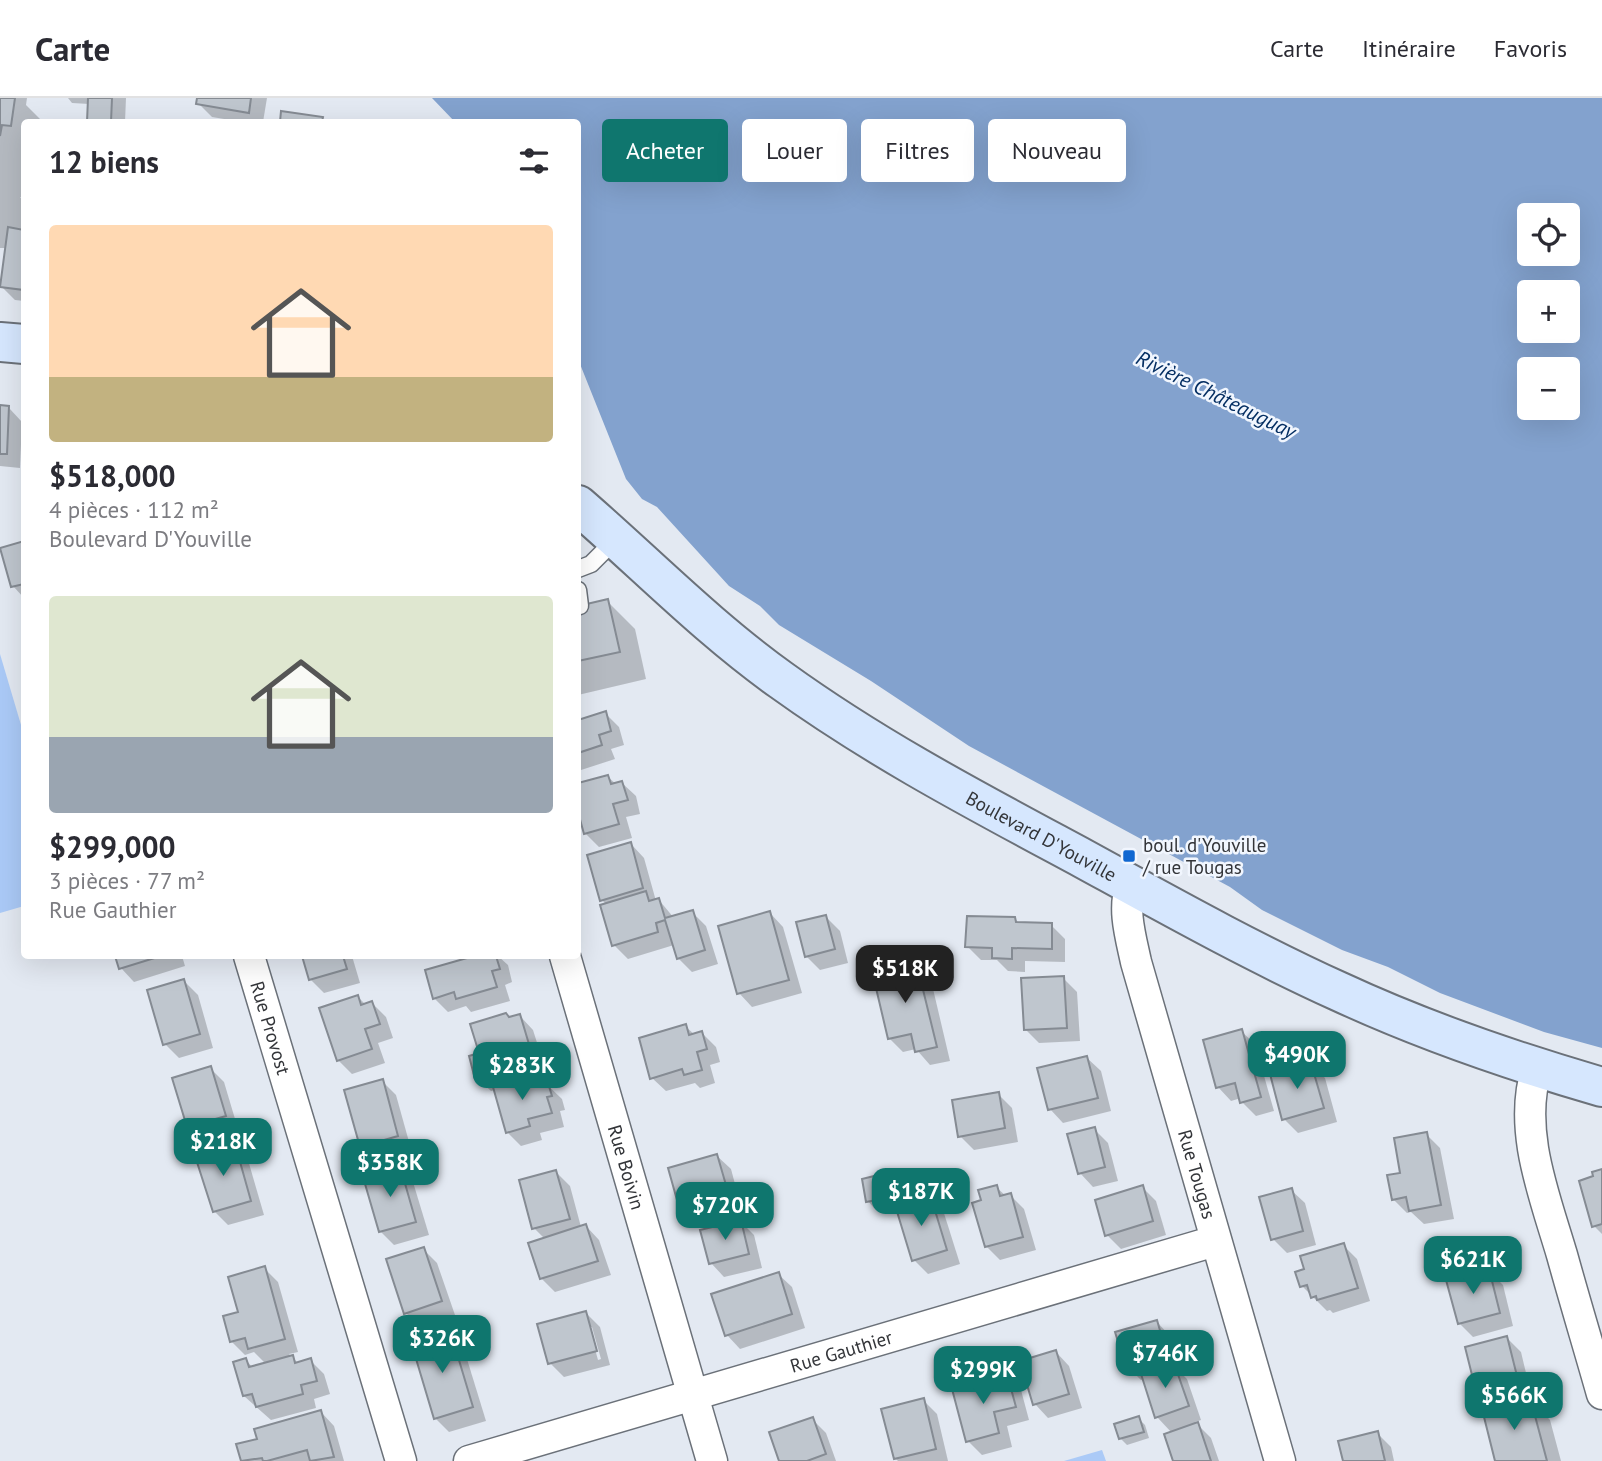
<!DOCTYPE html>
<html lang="fr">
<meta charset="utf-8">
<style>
:root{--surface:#fff;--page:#f2f2f3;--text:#2b2b33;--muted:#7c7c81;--line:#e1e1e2;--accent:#0f766e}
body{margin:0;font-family:"PT Sans",sans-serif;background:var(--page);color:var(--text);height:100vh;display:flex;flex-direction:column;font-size:26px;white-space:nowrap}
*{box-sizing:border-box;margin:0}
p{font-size:23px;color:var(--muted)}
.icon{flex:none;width:38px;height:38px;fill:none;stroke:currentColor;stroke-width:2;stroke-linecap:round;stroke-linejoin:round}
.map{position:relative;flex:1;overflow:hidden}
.details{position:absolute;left:21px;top:21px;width:560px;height:840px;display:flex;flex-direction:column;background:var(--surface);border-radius:7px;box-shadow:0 7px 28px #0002}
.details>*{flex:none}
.guide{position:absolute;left:602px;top:21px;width:665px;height:63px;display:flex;gap:14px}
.buttons{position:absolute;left:1517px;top:105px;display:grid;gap:14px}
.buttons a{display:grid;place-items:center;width:63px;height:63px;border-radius:7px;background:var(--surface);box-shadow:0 7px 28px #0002;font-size:35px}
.price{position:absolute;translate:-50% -60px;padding:0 16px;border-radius:14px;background:var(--accent);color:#fff;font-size:23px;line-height:46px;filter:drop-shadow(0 2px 4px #0008)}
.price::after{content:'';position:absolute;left:50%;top:42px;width:21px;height:16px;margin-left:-10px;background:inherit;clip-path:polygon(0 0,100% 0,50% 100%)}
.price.active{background:#222;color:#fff}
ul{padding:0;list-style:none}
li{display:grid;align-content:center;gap:14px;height:371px;padding:0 28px}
li span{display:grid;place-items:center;height:217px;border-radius:7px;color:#555}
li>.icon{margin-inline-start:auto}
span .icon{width:126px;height:126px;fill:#fffc;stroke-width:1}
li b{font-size:30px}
h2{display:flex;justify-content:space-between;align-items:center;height:84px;padding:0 28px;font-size:30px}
.pill{padding:0 24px;border-radius:7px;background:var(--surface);box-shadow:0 7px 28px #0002;font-size:24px;line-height:63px}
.pill.active{background:var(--accent);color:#fff}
header{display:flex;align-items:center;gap:42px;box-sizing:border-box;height:98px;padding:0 35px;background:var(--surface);border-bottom:2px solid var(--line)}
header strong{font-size:33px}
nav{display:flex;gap:38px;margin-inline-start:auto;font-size:24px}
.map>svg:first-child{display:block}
</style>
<header>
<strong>Carte</strong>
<nav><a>Carte</a><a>Itinéraire</a><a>Favoris</a></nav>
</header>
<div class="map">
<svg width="1602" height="1363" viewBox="0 0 1602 1363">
<rect width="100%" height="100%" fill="#e3e9f2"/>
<g fill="#abcaf7">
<polygon points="0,556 24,637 24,808 0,815"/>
<polygon points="1102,1352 1106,1363 1064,1363"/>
</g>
<path fill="#83a2ce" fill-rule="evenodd" d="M432,0H1602V950L1544,934L1440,895L1388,869L1342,852L1262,812L1230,789L969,648L871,583L779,527L760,508L729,488L657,409L642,401L626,381L578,261V24H455ZM1530,117H1568V156H1530ZM1530,194H1568V233H1530ZM1530,271H1568V310H1530Z"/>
<g fill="#0003" fill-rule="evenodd">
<polygon points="0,0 27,0 26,7 43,24 24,24 24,100 20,99 24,104 24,203 15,202 1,188 6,150 0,150"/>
<polygon points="68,0 126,0 125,24 88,24 89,6 72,5"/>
<polygon points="199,0 267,0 263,24 242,24 212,19 198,5"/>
<polygon points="283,15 322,21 326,24 282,24"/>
<polygon points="0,309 9,310 22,324 20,370 0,368"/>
<polygon points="24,445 24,500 13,488 2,451"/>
<polygon points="607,503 635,531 646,581 578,597 578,510"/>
<polygon points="605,615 619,629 624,647 611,651 615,661 578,673 578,624"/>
<polygon points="608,679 616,686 622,685 636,698 640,716 626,719 632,740 599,749 585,735 578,708 578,687"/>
<polygon points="631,746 644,760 656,803 659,802 674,820 692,814 706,828 718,866 692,874 678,860 674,847 628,861 614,847 607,807 602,802"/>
<polygon points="770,815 783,829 802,895 752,909 739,895"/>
<polygon points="826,819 840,833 848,865 820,872 806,858"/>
<polygon points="1015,821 1020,826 1051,827 1065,841 1065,864 1025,863 1025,874 1008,873 997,862 981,862 967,848"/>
<polygon points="117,858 182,858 185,868 134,884 121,870"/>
<polygon points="304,858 352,858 360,885 324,895 310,881"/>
<polygon points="480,858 498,858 508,867 512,884 505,887 510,903 471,914 466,908 448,914 434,900 427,873"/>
<polygon points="916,864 930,878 950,963 930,967 916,951 903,954 889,940"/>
<polygon points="1063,880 1077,894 1080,943 1039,945 1026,932"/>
<polygon points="184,883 198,897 213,950 179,960 165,946"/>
<polygon points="358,899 366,907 372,905 386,919 393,940 378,945 385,965 352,976 338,962"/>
<polygon points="520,918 533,932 547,976 539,979 562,1001 565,1012 560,1013 564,1029 540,1035 542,1042 521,1048 507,1034 496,992 491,993 477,980 481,957 509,921"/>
<polygon points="685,928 695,937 702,935 716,949 720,964 710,967 715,985 700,990 695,985 666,993 652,980"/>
<polygon points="1241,933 1255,946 1274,1013 1256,1018 1242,1004 1241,1000 1231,1003 1218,989"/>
<polygon points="1087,960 1101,973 1111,1013 1063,1025 1050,1011"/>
<polygon points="1311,967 1325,980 1337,1024 1298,1035 1284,1021"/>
<polygon points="210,970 224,984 238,1031 202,1042 188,1028"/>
<polygon points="382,983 396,997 411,1051 375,1061 361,1048"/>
<polygon points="998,996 1012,1010 1018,1044 974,1052 960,1038"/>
<polygon points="1094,1031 1108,1045 1118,1083 1093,1089 1080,1075"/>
<polygon points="1426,1036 1440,1050 1454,1121 1424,1126 1411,1114 1407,1115 1393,1101 1402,1076"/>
<polygon points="234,1048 248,1062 264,1117 228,1127 214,1113"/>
<polygon points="717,1058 731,1071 739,1101 692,1115 679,1101"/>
<polygon points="400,1070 413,1084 429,1137 394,1147 381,1134"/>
<polygon points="1602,1073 1602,1136 1594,1128 1596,1079"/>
<polygon points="556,1074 570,1088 581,1129 586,1128 599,1142 611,1177 555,1194 541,1180 545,1141 534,1130"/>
<polygon points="877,1079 884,1086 888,1107 874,1110 868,1103"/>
<polygon points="996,1089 1006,1098 1010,1097 1024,1111 1036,1152 1000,1162 986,1148 983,1103"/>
<polygon points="1142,1089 1156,1103 1166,1137 1121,1151 1107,1137"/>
<polygon points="1291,1092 1305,1105 1316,1147 1287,1155 1273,1141"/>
<polygon points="929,1098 943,1112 960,1166 928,1176 914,1162"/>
<polygon points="740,1123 754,1137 762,1170 724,1179 711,1165"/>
<polygon points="1343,1147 1357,1161 1370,1203 1333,1215 1330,1212 1327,1213 1302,1188 1306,1172"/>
<polygon points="423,1151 437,1165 455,1217 419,1229 406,1215"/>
<polygon points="264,1170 278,1184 298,1254 289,1256 298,1265 310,1262 324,1276 330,1296 314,1301 316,1310 271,1322 244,1298 246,1262 253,1270 266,1266 254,1254 245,1257 231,1243 240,1215"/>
<polygon points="1489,1173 1503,1187 1513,1228 1473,1239 1459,1225"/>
<polygon points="778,1176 792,1189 805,1230 740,1251 727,1237"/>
<path d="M586,1215L600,1229L610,1267L564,1279L550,1265ZM589,1229H592L601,1261L598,1262Z"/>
<polygon points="1157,1224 1170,1238 1180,1271 1177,1271 1187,1281 1201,1322 1195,1324 1211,1340 1219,1363 1175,1363 1172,1335 1157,1319 1144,1281 1141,1282 1127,1268"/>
<polygon points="449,1234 463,1248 486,1323 449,1334 435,1320"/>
<polygon points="1507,1240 1521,1254 1532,1300 1529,1300 1550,1322 1561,1363 1497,1363 1493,1310 1478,1296"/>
<polygon points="1056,1254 1069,1268 1082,1310 1048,1320 1035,1306"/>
<polygon points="1007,1278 1021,1292 1029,1322 1007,1328 1012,1349 982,1357 968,1343"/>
<polygon points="923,1302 937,1316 948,1363 898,1363 895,1360"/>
<polygon points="321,1314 334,1328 344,1363 243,1363 238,1348 259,1342"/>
<polygon points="1138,1320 1145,1327 1149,1340 1127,1347 1121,1341"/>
<polygon points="812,1321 826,1335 836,1363 781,1363"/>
<polygon points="1377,1335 1391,1349 1394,1363 1344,1363"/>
</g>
<g fill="#bfc6ce" stroke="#858b93" stroke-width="2">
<polygon points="0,0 15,0 11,28 2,27 0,38"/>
<polygon points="88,0 112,0 111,24 87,24"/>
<polygon points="197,0 251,0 249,15 196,6"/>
<polygon points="281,13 323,19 322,24 280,24"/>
<polygon points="8,129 24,132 24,192 0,189"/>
<polygon points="0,307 9,308 7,356 0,356"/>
<polygon points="24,443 24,486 11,489 0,450"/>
<polygon points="608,501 620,554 578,563 578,508"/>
<polygon points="606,613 611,633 599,637 602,647 578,655 578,622"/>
<polygon points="608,677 611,686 622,683 628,702 613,706 619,726 584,736 578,714 578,685"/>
<polygon points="631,744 643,790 600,803 587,757"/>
<polygon points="646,793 649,803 659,800 665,820 693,812 705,852 677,861 665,822 656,825 658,834 612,848 600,807"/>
<polygon points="770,813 789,882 737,896 718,828"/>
<polygon points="826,817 835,851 805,859 796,824"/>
<polygon points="967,818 1015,819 1016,824 1052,825 1052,851 1012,850 1012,861 992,860 992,850 965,849"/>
<polygon points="115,858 161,858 119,871"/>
<polygon points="302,858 343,858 347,871 309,882"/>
<polygon points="474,858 496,858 500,871 492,873 497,889 456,901 454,894 433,901 425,872"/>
<polygon points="916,863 937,949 915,954 911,936 888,941 872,873"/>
<polygon points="1064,878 1067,930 1024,932 1021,880"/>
<polygon points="184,881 200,936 163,947 147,892"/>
<polygon points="358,897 361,907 372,903 380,926 365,931 372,951 337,963 319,910"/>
<polygon points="506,915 509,919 520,916 534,963 475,981 469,958 479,955 470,926"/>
<polygon points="686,926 689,937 702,933 707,951 697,954 702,972 684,977 682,971 650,981 639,940"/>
<polygon points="1242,931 1261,999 1240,1005 1235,985 1216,990 1203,942"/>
<polygon points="1087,958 1098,1000 1048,1012 1037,970"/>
<polygon points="1311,965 1324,1010 1282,1022 1270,976"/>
<polygon points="211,968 226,1018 187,1029 172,980"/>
<polygon points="539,976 542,987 548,985 552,998 547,999 552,1015 528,1021 530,1028 506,1035 493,989"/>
<polygon points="383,981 398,1038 360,1049 344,992"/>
<polygon points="999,994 1005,1030 958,1039 952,1002"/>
<polygon points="1095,1029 1105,1069 1078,1076 1067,1036"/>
<polygon points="1427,1034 1441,1107 1409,1113 1406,1099 1392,1102 1387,1077 1400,1075 1394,1040"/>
<polygon points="235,1046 251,1103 213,1114 195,1058"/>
<polygon points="717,1056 726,1087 677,1102 668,1070"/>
<polygon points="400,1068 416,1124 379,1134 363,1079"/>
<polygon points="1602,1071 1602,1126 1592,1129 1579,1083 1593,1078 1592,1074"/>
<polygon points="556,1072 570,1121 532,1131 519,1082"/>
<polygon points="878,1077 882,1101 866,1104 862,1081"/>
<polygon points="997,1087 1000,1098 1011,1095 1023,1139 985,1149 972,1105 981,1102 978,1092"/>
<polygon points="1143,1087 1153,1123 1105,1138 1095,1102"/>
<polygon points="1292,1090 1303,1133 1271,1142 1259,1099"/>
<polygon points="930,1096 947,1152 912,1163 895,1107"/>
<polygon points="741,1122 749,1156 709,1166 700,1132"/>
<polygon points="586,1126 598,1163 540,1181 528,1145"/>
<polygon points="1344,1145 1358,1190 1317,1202 1316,1198 1311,1200 1307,1187 1300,1189 1295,1174 1304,1171 1300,1158"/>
<polygon points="424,1149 442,1203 404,1216 386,1161"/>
<polygon points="265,1168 285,1241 248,1251 245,1240 230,1244 223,1218 238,1214 228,1179"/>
<polygon points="1489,1171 1500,1215 1458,1226 1446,1182"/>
<polygon points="779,1174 792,1216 725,1238 711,1196"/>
<polygon points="586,1213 597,1253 548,1266 537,1226"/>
<polygon points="1157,1222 1167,1257 1126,1269 1115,1234"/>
<polygon points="450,1232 473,1309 434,1321 411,1244"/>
<polygon points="1507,1238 1519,1286 1477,1297 1465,1249"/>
<polygon points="1056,1252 1069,1296 1033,1307 1020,1263"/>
<polygon points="293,1257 295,1265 311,1260 317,1283 301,1287 303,1296 256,1309 252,1296 243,1298 233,1264 246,1260 249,1269"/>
<polygon points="1174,1265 1189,1308 1155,1320 1141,1276"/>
<polygon points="1007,1276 1016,1309 994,1314 999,1335 966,1344 952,1291"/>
<polygon points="1530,1299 1547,1363 1495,1363 1482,1311"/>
<polygon points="924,1300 936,1351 894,1361 881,1311"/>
<polygon points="321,1312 334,1359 310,1363 307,1352 267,1363 263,1363 262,1360 241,1363 236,1346 257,1341 254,1331"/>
<polygon points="1139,1318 1144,1334 1119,1341 1114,1326"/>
<polygon points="813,1319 826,1356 807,1363 779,1363 769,1334"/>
<polygon points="1198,1324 1211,1363 1173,1363 1164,1336"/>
<polygon points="1378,1333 1385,1363 1343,1363 1338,1343"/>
</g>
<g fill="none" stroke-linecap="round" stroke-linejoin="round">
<defs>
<g id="lane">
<polyline points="578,471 591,466 616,441"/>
<polyline points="578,492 580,508"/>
</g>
<g id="street">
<path id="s1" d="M1131,787C1122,811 1131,840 1136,864L1280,1363"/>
<path id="s2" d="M249,858L401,1363"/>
<path id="s3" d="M565,858L712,1363"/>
<path d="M1537,970C1517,1031 1545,1099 1562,1157C1575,1204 1589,1250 1602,1296"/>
<path id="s4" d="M469,1363L1215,1143"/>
</g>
<g id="secondary">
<polyline points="0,244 24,246"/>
<path id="s5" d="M578,407C645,465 708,530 781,582C878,652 980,705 1084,761C1168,807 1252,854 1338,893C1424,933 1512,963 1602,989"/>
</g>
</defs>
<use href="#lane" stroke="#6b7179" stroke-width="19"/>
<use href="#street" stroke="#6b7179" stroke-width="33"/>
<use href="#secondary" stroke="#6b7179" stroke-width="42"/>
<use href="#lane" stroke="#fff" stroke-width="16"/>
<use href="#street" stroke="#fff" stroke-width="30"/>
<use href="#secondary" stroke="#d6e7fe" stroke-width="38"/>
</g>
<rect fill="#1067d1" stroke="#f1f6fe" stroke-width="2.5" x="1122" y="751" width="14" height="14" rx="3.5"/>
<g text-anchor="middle" stroke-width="5" stroke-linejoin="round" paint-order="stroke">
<g font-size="19" fill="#333539" stroke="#f1f6fe">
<text dy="7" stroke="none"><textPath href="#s5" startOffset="572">Boulevard D'Youville</textPath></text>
<text dy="7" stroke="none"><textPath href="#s2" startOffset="75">Rue Provost</textPath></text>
<text dy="7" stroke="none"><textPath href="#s3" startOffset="220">Rue Boivin</textPath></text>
<text dy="7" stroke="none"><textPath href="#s1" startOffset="299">Rue Tougas</textPath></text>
<text dy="7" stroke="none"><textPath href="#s4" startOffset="388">Rue Gauthier</textPath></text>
</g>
<g font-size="19" fill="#333539" stroke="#f1f6fe" text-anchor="start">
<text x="1143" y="754">boul. d'Youville<tspan x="1143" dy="22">/ rue Tougas</tspan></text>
</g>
<g font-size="21" font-style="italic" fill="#052f63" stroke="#f1f6fe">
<text transform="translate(1216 297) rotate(26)" y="7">Rivière Châteauguay</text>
</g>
</g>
</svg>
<div class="buttons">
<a><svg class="icon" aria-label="locate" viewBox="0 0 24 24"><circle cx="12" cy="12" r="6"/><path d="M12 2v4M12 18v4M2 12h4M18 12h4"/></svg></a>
<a>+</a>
<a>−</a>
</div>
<b class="price active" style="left:905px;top:907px">$518K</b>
<b class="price" style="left:1297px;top:993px">$490K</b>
<b class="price" style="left:522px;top:1004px">$283K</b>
<b class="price" style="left:223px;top:1080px">$218K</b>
<b class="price" style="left:390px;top:1101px">$358K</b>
<b class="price" style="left:921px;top:1130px">$187K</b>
<b class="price" style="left:725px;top:1144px">$720K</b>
<b class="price" style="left:1473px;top:1198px">$621K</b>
<b class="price" style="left:442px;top:1277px">$326K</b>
<b class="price" style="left:1165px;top:1292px">$746K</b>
<b class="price" style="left:983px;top:1308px">$299K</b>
<b class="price" style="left:1514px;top:1334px">$566K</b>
<div class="guide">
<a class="pill active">Acheter</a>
<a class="pill">Louer</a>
<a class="pill">Filtres</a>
<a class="pill">Nouveau</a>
</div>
<section class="details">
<h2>12 biens<svg class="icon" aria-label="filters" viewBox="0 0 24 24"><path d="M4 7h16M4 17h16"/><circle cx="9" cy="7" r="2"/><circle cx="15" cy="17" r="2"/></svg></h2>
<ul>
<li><span style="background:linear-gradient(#ffd9b3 70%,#c2b280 0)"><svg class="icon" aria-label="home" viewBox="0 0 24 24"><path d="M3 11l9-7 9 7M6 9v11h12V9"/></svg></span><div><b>$518,000</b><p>4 pièces · 112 m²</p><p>Boulevard D'Youville</p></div></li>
<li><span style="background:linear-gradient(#dfe7d0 65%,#9aa5b1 0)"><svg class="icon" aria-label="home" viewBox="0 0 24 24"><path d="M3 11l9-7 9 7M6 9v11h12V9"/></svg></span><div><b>$299,000</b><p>3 pièces · 77 m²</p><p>Rue Gauthier</p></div></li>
</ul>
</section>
</div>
